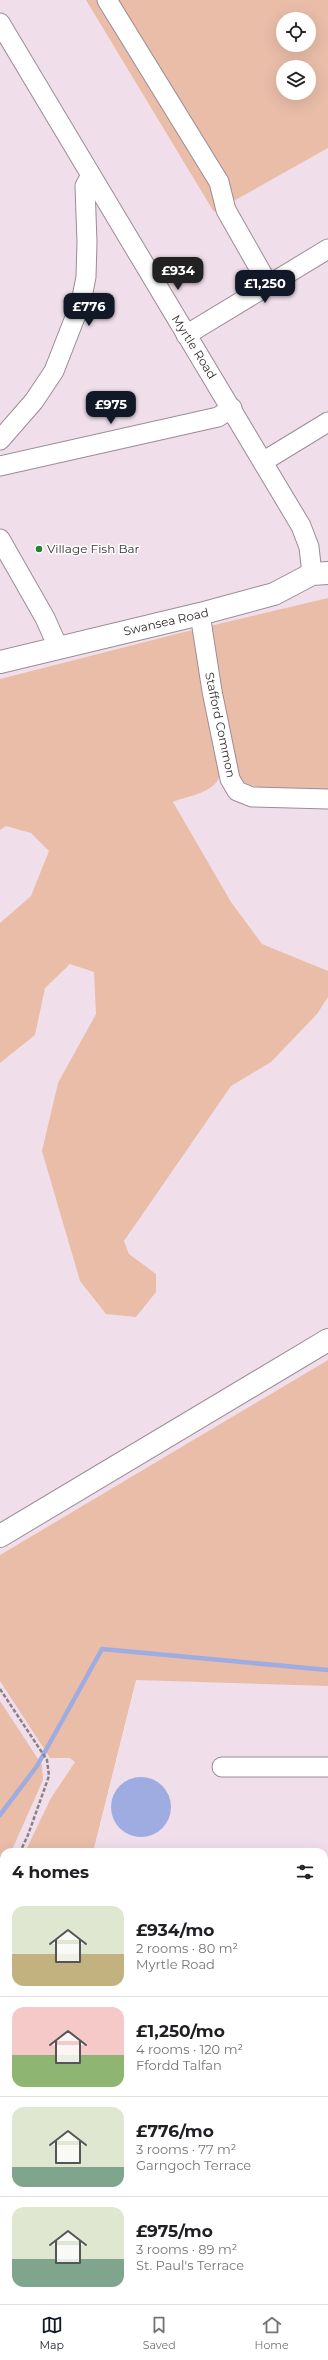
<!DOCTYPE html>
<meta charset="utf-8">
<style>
:root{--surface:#fff;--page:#f2f2f2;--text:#202124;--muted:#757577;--line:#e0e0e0;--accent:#111827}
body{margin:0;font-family:Montserrat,sans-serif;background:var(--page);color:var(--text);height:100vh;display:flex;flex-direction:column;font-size:15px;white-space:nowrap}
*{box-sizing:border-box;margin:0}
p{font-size:13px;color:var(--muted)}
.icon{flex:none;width:22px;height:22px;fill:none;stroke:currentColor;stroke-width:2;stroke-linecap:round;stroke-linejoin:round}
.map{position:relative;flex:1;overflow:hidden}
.drawer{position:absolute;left:0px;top:1848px;width:328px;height:456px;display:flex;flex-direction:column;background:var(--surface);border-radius:12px 12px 0 0;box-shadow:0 4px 16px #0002}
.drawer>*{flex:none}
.controls{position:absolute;left:276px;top:12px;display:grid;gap:8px}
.controls a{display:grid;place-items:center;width:40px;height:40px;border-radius:50%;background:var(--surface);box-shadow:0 4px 16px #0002;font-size:20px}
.price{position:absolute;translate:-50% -34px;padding:0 9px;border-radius:8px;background:var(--accent);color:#fff;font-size:13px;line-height:26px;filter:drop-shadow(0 1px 2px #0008)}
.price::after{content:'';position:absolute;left:50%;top:24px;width:12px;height:9px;margin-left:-6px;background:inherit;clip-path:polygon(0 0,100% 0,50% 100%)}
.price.selected{background:#222;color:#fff}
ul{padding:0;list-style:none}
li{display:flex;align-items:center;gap:12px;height:100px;padding:0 12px}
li+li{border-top:1px solid var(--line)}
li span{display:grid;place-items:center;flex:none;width:112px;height:80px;border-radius:12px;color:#555}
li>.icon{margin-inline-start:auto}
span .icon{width:48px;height:48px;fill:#fffc;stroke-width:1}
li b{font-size:17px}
h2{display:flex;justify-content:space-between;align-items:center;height:48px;padding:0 12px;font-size:17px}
.menu{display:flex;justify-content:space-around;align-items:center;height:56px;border-top:1px solid var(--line);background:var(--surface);font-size:11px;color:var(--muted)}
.menu a{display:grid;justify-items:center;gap:2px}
.menu .selected{color:var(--accent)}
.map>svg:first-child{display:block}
</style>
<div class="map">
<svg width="328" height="2304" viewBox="0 0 328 2304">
<rect width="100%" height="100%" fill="#f0dfea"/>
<g fill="#e9bda8" fill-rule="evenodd">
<path d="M86,0H328V148L214,212ZM283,19H309V45H283ZM283,67H309V93H283Z"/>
<path d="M328,598V790C300,789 255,794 234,776L206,627Z"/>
<path d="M196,629L220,775C214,794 189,795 173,802L231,902L262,944L328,971V997L317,1014L271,1062L231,1086L124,1241L129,1254L156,1274V1292L136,1317L106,1314L80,1281L42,1151L58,1083L96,1014L94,972L70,964L45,988L35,1035L0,1063V923L31,896L49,851L31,833L6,826L0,830V679Z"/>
<polygon points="328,1360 328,1686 136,1680 93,1852 25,1852 51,1798 75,1762 70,1758 50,1758 0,1681 0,1555"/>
<polygon points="0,1701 42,1765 43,1780 11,1852 4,1852 4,1866 0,1875"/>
<polygon points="4,1896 4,2091 0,2091 0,1904"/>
<polygon points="0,2106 4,2106 4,2222 0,2213"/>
<polygon points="37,2300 239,2300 241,2304 38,2304"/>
</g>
<circle fill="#9face1" cx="141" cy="1807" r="30"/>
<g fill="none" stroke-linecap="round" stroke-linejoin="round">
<polyline stroke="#9face1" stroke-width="4.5" points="0,1815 37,1766 102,1649 328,1670"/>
<defs>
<g id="minor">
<polyline points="107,0 219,182 226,210 268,284"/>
<polyline points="0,23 301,526 309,547 312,574"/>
<polyline points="186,335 328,249"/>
<polyline points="0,440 34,401 54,371 81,302 86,277 87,242 85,186 91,175"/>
<polyline points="264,461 328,422"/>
<polyline points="0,466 218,417 232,408"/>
<polyline points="0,539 45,618 58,647"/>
<polyline points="200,614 212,691 230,779 237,791 252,797 328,799"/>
<polyline points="222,1767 328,1767"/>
<polyline points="324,1906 328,1907"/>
<polyline points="324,2111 328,2111"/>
<polyline points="276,2300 278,2304"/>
</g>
<g id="major">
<polyline points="0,662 200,614 274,594 312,574 328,573"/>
<polyline points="0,1536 328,1340"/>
</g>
</defs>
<use href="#minor" stroke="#9b8c95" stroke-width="21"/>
<use href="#major" stroke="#9b8c95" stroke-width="24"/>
<g stroke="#8b8087" stroke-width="2.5" stroke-dasharray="4 2" stroke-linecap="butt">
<polyline points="0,1689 47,1760 49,1776 28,1835 20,1852"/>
<polyline points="0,1894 4,1886"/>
<polyline points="0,2220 4,2230"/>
<polyline points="30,2300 32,2304"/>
</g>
<use href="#minor" stroke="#fff" stroke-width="19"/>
<use href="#major" stroke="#fff" stroke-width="22"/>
</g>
<circle fill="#238234" stroke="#fff" stroke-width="1.5" cx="39" cy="549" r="4"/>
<g text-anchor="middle" stroke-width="3" stroke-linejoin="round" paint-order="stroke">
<g font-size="12" fill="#362f33" stroke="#fff">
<text transform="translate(194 347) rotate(58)" y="4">Myrtle Road</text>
<text transform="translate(166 622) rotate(-13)" y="4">Swansea Road</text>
<text transform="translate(220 725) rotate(78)" y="4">Stafford Common</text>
</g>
<g font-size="12" fill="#362f33" stroke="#fff" text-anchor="start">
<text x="47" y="553">Village Fish Bar</text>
</g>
</g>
</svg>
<div class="controls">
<a><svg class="icon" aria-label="locate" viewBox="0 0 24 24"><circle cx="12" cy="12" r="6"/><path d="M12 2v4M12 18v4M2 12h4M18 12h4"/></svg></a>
<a><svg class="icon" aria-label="layers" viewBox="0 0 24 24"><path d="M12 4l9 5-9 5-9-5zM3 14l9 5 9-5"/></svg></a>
</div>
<b class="price selected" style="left:178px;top:291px">£934</b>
<b class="price" style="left:265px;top:304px">£1,250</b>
<b class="price" style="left:89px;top:327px">£776</b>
<b class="price" style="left:111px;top:425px">£975</b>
<section class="drawer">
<h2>4 homes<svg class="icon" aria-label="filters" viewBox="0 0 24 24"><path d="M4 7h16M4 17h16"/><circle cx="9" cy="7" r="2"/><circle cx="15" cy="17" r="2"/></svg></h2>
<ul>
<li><span style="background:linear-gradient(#dfe7d0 60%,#c2b280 0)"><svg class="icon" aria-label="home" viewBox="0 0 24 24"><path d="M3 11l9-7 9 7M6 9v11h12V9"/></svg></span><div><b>£934/mo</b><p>2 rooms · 80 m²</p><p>Myrtle Road</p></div></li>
<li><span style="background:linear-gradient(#f6c9c9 60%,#8fb573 0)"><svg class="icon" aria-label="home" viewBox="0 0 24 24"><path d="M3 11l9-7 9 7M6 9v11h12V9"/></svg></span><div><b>£1,250/mo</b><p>4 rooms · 120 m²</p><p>Ffordd Talfan</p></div></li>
<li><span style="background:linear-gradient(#dfe7d0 75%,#7fa58c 0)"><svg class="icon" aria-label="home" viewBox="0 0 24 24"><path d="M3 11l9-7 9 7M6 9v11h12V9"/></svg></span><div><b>£776/mo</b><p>3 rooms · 77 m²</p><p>Garngoch Terrace</p></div></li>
<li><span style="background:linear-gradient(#dfe7d0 65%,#7fa58c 0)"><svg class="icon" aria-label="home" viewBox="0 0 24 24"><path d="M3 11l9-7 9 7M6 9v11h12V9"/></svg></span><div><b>£975/mo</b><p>3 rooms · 89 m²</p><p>St. Paul's Terrace</p></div></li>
</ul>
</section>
</div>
<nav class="menu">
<a class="selected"><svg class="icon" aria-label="map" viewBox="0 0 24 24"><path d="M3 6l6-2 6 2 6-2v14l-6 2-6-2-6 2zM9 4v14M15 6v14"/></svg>Map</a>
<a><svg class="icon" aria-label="saved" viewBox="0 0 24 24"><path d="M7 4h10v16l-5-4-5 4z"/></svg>Saved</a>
<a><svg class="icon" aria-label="home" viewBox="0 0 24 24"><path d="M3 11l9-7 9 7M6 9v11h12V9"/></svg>Home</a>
</nav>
